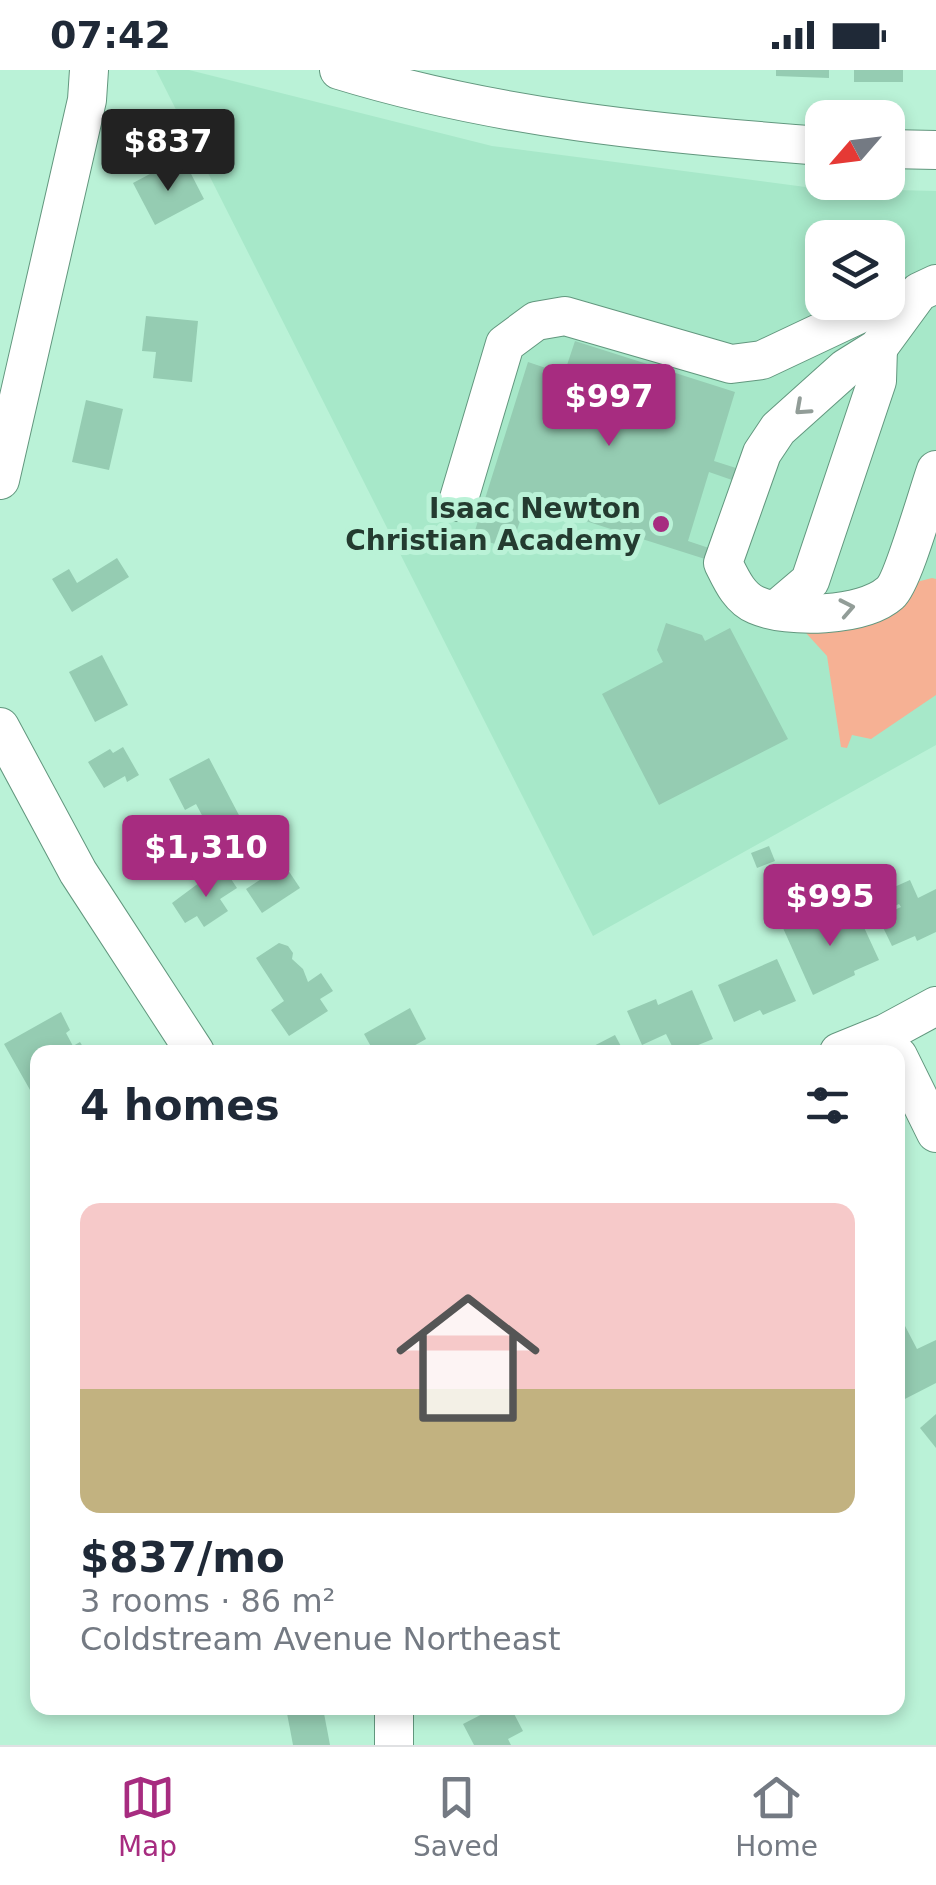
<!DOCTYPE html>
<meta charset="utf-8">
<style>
:root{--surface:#fff;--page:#f2f2f3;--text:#1f2937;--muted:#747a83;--line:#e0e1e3;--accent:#a72c80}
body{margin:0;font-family:"DejaVu Sans",sans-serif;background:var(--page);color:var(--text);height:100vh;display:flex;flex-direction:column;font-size:38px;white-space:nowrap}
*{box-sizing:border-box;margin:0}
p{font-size:32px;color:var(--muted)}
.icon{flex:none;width:55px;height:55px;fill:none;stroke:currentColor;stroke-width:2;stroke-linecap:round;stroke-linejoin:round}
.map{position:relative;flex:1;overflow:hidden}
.drawer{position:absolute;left:30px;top:975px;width:875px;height:670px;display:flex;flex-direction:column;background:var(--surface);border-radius:20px;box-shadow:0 5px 15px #0003}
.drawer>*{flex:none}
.needle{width:65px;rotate:242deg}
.fabs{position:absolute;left:805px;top:30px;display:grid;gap:20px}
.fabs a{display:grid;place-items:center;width:100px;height:100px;border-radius:20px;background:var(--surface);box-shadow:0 5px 15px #0003;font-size:50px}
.price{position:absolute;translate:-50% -85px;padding:0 22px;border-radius:10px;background:var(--accent);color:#fff;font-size:32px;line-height:65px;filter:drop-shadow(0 2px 5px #0008)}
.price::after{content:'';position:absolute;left:50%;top:60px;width:30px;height:22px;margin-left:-15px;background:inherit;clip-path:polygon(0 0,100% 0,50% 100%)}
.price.on{background:#222;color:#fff}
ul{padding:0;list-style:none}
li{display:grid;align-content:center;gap:20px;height:530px;padding:0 50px}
li span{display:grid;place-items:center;height:310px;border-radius:20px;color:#555}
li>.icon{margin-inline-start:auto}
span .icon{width:180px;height:180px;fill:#fffc;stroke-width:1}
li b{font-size:42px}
h2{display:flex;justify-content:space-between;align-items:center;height:120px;padding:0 50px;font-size:42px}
.status{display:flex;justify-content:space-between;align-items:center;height:70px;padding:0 50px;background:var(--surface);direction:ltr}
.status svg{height:28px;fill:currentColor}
.menu{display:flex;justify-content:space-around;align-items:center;height:140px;border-top:2px solid var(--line);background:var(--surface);font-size:28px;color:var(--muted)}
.menu a{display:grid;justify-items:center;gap:5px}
.menu .on{color:var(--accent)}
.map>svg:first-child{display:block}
</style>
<div class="status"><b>07:42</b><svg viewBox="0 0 49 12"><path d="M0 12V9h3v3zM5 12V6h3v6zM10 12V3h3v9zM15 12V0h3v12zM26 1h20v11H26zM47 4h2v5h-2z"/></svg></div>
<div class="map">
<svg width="936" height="1675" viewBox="0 0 936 1675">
<rect width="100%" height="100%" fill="#baf2d7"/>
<path fill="#a7e8c9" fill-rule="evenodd" d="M156,0H189L492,76L813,118L936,121V675L593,866ZM822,168H888V232H822Z"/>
<polygon fill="#f6b194" points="932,508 936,509 936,625 871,669 852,665 847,678 841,677 827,586 806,563 822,562 905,515"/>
<g fill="#95ccb2">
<polygon points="776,0 829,0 829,8 776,6"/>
<rect x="854" y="0" width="49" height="12"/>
<polygon points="163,97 168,108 188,98 204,129 155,155 133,113"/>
<polygon points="146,246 198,251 192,312 153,308 156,282 142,281"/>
<polygon points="575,271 735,322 714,391 736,398 732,410 709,402 688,471 709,478 705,489 526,432 511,479 473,467 528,292 564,304"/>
<polygon points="86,330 123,339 109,400 72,392"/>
<polygon points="117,488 129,507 72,542 52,509 69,499 77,513"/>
<polygon points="666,553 702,565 705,571 730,558 788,669 659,735 602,624 663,592 657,580"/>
<polygon points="102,585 128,635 95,652 69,602"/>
<polygon points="123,677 139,705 127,712 125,706 104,718 88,692 110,679 113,683"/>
<polygon points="209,688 241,749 212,764 196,734 185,740 169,709"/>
<polygon points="769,776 775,791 757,798 751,783"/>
<polygon points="284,794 300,818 262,843 246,819"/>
<polygon points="225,800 237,818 220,829 228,841 204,857 197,846 185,853 172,833 207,807 209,810"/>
<polygon points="910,810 918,828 936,819 936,862 917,871 915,866 892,876 878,847 901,837 899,834 890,838 883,822"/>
<polygon points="856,840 879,890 854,901 855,905 813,925 783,858 815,844 820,856"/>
<polygon points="279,873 288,876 293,883 292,889 303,899 308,912 321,903 333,921 320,929 328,941 289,966 271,940 284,931 256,888"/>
<polygon points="777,889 796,931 763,945 760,940 734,952 718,915"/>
<polygon points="692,920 713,969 681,982 675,982 666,964 642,975 627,941 656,929 658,935"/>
<polygon points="410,938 426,969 403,982 374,982 364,964"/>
<polygon points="61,942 70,960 66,963 73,976 80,972 86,982 38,982 38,1034 4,974"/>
<polygon points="615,965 624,982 582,982"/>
<polygon points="904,1254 917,1279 936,1270 936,1313 901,1331 898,1324 898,1257"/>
<polygon points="936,1344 936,1378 920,1358"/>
<polygon points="286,1638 323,1638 330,1675 293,1675"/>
<polygon points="494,1638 511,1638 523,1661 508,1669 511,1675 474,1675 463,1654"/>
</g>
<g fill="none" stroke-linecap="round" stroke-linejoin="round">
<defs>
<g id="minor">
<path d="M339,0C495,48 660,64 822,76"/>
<polyline points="888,79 936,80"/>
<path d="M936,214L919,222L878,278L846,298L778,359L762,383L723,493C731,509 739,528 756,535C788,549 863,547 890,523C903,512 928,422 936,400"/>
<polyline points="0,410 87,30 89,0"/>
<polyline points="458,432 505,274 536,251 565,246 731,294 762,290 885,232"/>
<polyline points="777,539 810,511 877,311 878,278"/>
<polyline points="0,657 78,802 195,982"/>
<polyline points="839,982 886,963 936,936"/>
<polyline points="898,986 936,1063"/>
<polyline points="394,1675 394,1638"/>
</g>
</defs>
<use href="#minor" stroke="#62977e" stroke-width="40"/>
<use href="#minor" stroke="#fff" stroke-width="38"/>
</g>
<defs><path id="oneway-chevron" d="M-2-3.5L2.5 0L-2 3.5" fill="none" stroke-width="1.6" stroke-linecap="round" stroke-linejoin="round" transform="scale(2.5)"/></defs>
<g stroke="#929d98">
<use href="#oneway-chevron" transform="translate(802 338) rotate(138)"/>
<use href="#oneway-chevron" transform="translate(847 538) rotate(-11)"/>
</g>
<circle fill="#a72c80" stroke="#baf2d7" stroke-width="4" cx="661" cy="454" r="10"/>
<g text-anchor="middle" stroke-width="10" stroke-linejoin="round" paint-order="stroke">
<g font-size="28" font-weight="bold" fill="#243b30" stroke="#baf2d7" text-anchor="end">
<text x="641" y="448">Isaac Newton<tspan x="641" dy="32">Christian Academy</tspan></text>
</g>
</g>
</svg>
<div class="fabs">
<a><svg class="needle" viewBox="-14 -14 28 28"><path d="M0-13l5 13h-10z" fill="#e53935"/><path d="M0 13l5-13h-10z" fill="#747a83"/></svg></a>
<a><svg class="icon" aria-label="layers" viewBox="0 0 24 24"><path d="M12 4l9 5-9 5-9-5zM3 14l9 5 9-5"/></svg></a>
</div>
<b class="price on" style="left:168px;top:124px">$837</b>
<b class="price" style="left:609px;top:379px">$997</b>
<b class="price" style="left:206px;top:830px">$1,310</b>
<b class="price" style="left:830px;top:879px">$995</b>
<section class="drawer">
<h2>4 homes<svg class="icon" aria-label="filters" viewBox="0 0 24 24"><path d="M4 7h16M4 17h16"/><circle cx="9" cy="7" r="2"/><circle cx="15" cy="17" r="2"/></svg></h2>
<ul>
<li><span style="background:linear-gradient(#f6c9c9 60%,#c2b280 0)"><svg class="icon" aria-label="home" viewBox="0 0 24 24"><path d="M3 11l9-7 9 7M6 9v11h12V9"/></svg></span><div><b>$837/mo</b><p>3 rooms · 86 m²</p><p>Coldstream Avenue Northeast</p></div></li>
</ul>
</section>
</div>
<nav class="menu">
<a class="on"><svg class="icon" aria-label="map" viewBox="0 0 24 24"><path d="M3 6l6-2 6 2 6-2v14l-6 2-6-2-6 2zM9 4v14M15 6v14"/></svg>Map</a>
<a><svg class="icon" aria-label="saved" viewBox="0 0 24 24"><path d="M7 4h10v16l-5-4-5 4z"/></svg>Saved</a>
<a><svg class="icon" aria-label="home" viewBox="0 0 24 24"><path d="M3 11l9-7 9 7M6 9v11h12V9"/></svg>Home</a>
</nav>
